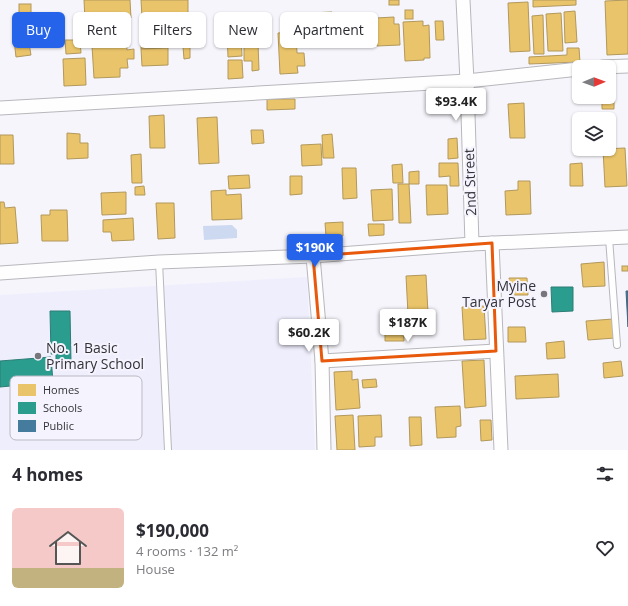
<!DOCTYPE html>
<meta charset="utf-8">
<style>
:root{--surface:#fff;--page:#f2f2f3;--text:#2b2b33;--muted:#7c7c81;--line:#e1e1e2;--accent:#2563eb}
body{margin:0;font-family:"Open Sans",sans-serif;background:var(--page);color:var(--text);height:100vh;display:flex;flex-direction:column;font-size:15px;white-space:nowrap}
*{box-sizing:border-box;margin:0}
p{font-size:13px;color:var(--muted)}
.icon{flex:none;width:22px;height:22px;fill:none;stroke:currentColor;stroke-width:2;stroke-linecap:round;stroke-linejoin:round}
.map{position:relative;height:450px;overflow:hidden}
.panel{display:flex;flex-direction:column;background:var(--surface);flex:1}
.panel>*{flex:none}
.banner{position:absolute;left:12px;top:12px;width:400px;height:36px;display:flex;gap:8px}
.needle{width:26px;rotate:89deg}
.fabs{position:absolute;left:572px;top:60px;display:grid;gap:8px}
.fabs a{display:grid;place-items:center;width:44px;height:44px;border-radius:6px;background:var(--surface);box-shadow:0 1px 3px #0004;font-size:20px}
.price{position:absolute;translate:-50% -34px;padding:0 9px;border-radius:4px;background:#fff;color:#222;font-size:13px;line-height:26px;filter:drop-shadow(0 1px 2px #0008)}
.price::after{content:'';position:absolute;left:50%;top:24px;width:12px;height:9px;margin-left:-6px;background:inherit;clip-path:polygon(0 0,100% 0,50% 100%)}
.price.selected{background:var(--accent);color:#fff}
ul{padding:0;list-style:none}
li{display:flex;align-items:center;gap:12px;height:100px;padding:0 12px}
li+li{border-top:1px solid var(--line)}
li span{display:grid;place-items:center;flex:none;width:112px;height:80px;border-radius:6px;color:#555}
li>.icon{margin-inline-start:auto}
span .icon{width:48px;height:48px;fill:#fffc;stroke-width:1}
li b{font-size:17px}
h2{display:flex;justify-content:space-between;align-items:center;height:48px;padding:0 12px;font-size:17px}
.pill{padding:0 14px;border-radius:6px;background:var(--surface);box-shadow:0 1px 3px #0004;font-size:14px;line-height:36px}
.pill.selected{background:var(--accent);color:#fff}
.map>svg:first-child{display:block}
</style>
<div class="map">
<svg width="628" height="450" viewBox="0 0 628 450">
<rect width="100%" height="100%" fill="#f6f5fb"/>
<polygon fill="#efeefd" points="307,277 315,450 0,450 0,295"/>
<polygon fill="#cdd9f0" points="232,225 237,230 237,238 204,240 203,226"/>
<g fill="#e9c46a" stroke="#b2985b">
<polygon points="84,0 130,0 131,18 85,20"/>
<polygon points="141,0 188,0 188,17 142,18"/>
<rect x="389" y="0" width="10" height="5"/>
<polygon points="533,0 576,0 576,5 533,7"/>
<polygon points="628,0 628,54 607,55 605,1"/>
<polygon points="528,2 530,51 510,52 508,3"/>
<rect x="19" y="4" width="12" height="12"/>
<rect x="405" y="10" width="8" height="9"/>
<polygon points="575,11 577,42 565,43 564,12"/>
<polygon points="332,12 333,40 311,41 310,13"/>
<polygon points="561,13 563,51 548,51 546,14"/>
<polygon points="543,15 544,54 534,54 532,16"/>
<polygon points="394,17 394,24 399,24 400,45 377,46 376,18"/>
<polygon points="423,21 423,26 429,25 430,58 424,58 424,60 405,61 403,22"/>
<polygon points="435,21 443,21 444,40 436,40"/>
<polygon points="181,23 182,36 171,37 170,24"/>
<polygon points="244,24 257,24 257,39 245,39"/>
<polygon points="160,32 161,48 141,49 141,33"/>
<polygon points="296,32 297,53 304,53 305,66 297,66 298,73 280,74 278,33"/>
<polygon points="227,33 241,33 242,56 228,57"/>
<polygon points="126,36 127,50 134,49 134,59 127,59 128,68 120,68 120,77 94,78 92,46 107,45 106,37"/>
<polygon points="28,38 31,55 16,57 14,40"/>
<polygon points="65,40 80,40 81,53 66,54"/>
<polygon points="258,43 259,70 252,71 252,61 244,61 244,44"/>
<polygon points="183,47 190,47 190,58 184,59"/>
<polygon points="168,48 168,65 142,66 141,49"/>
<polygon points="567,48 579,48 580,62 529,64 529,57 567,55"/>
<polygon points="85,58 86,85 64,86 63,59"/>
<polygon points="228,60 242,60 243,78 228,79"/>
<polygon points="609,94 614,94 614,109 602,109 602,97 609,97"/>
<polygon points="267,99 295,99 295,109 267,110"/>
<polygon points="524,103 525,138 510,138 508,104"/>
<polygon points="164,115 165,148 150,148 149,116"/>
<polygon points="217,117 219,163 199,164 197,118"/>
<polygon points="251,130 263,130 264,143 252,144"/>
<polygon points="67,133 80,134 80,143 88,143 88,158 67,159"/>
<polygon points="332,134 334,158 323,158 322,135"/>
<polygon points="0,135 13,135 14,164 0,164"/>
<polygon points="457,138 458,158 448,159 448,139"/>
<polygon points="321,144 322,165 302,166 301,145"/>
<polygon points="625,148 627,186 605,187 603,149"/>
<polygon points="141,154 142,183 132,183 131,155"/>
<polygon points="439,163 458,163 459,186 450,186 450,176 439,177"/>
<polygon points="582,163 583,186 570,186 570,164"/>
<polygon points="402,164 403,183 393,183 392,165"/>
<polygon points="342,168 356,168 357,198 343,199"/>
<polygon points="419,171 419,184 409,184 409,172"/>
<polygon points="249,175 250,188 229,189 228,176"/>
<polygon points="290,176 302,176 302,194 290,195"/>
<polygon points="518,181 530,181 531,214 506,215 505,191 518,190"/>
<polygon points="398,184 409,184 411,223 399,223"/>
<polygon points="426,185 447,185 448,214 427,215"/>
<polygon points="144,186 145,195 135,195 135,187"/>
<polygon points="392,189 393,220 373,221 371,190"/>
<polygon points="226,190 226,195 241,194 242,219 212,220 211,191"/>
<polygon points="126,192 126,214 102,215 101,193"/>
<polygon points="0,202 4,202 5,208 15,207 18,243 0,244"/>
<polygon points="156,203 174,203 175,238 158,239"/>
<polygon points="50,210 67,210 68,241 42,241 41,215 50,215"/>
<polygon points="133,218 134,240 112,241 111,232 103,232 103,220"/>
<polygon points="343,222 343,236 326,236 325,223"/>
<polygon points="368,224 384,224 384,235 369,236"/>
<polygon points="604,262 605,286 583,287 581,264"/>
<rect x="622" y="266" width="6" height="5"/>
<polygon points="426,275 428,313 408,314 406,276"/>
<polygon points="509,278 527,278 528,295 510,295"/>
<polygon points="484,306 486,339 464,340 462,307"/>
<polygon points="403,313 404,319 389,320 389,314"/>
<polygon points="613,319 615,338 588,340 586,321"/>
<polygon points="403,323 404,341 385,341 385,324"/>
<polygon points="508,327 525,327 526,342 508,342"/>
<polygon points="564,341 565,358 547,359 546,343"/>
<polygon points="484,360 486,406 465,408 462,361"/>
<polygon points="621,361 623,376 604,378 603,363"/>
<polygon points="352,371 352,380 358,379 360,408 336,410 334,372"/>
<polygon points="558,374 559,397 516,399 515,376"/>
<polygon points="376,379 377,387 363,388 362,380"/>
<polygon points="460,406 461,426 456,427 456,437 437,438 435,407"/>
<polygon points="353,415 355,450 337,450 335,416"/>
<polygon points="381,415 382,437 375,437 375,446 359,447 358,416"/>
<polygon points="409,417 421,417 422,445 410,446"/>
<polygon points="480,420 491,420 492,440 481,441"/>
</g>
<g fill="#2a9d8f" stroke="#2d7d75">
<polygon points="551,287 573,287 573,311 552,312"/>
<polygon points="50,311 70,311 71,362 56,362 56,354 51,354"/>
<polygon points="51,357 53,382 0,387 0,361"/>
</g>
<polygon fill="#457b9d" stroke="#40657f" points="626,291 628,291 628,327"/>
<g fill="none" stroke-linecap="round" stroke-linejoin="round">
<defs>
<g id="lane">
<polyline points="609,238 617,345"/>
<polyline points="159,262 168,450"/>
</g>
<g id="street">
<polyline points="463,0 467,81 472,244"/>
<polyline points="602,67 628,66"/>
<polyline points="0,108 467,81 579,69"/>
<polyline points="492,243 501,450"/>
<polyline points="313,256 322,361 324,450"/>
<polyline points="0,273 159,262 313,256 472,244 628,237"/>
<polyline points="322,361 496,351"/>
</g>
</defs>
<use href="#lane" stroke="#b8b7bc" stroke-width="8"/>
<use href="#street" stroke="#b8b7bc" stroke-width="15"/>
<use href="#lane" stroke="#fefefe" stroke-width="6"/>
<use href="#street" stroke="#fefefe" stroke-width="13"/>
</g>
<path fill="none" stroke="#e8590c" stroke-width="3" stroke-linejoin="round" d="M492,243L496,351L322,361L313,256Z"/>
<g fill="#77767c" stroke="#f5f3fd" stroke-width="1.5">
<circle cx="544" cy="294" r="4"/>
<circle cx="38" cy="356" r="4"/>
</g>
<g text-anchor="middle" stroke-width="4" stroke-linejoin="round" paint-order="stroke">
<g font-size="14" fill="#333238" stroke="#f5f3fd">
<text transform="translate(470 182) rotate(-92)" y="5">2nd Street</text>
</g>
<g font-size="14" fill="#333238" stroke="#f5f3fd" text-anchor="end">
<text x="536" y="291">Myine<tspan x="536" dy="16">Taryar Post</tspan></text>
<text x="46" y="353" text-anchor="start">No. 1 Basic<tspan x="46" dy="16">Primary School</tspan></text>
</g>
</g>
<rect x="10" y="376" width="132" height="64" rx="6" fill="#f5f3fd" stroke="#bbb9c2" stroke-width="1"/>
<rect x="18" y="384" width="18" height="12" fill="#e9c46a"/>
<rect x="18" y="402" width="18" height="12" fill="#2a9d8f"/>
<rect x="18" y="420" width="18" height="12" fill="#457b9d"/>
<g font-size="11" fill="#333238">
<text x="43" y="394">Homes</text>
<text x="43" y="412">Schools</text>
<text x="43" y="430">Public</text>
</g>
</svg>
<div class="fabs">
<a><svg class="needle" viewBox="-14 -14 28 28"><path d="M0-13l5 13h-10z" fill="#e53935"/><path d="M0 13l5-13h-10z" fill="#7c7c81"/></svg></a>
<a><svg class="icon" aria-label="layers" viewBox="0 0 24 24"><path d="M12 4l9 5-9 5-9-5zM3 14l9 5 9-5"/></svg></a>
</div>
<b class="price" style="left:456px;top:122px">$93.4K</b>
<b class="price selected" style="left:315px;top:268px">$190K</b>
<b class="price" style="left:408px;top:343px">$187K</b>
<b class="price" style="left:309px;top:353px">$60.2K</b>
<div class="banner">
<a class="pill selected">Buy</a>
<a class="pill">Rent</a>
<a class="pill">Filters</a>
<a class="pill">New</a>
<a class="pill">Apartment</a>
</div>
</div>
<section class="panel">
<h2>4 homes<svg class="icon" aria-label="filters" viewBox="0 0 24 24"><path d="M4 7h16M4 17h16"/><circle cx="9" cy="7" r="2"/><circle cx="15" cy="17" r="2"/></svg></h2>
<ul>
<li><span style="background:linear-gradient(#f6c9c9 75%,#c2b280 0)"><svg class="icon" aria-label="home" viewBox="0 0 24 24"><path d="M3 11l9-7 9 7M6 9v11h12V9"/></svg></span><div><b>$190,000</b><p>4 rooms · 132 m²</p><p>House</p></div><svg class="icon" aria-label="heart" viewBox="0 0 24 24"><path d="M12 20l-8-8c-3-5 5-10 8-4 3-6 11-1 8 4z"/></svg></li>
</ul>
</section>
